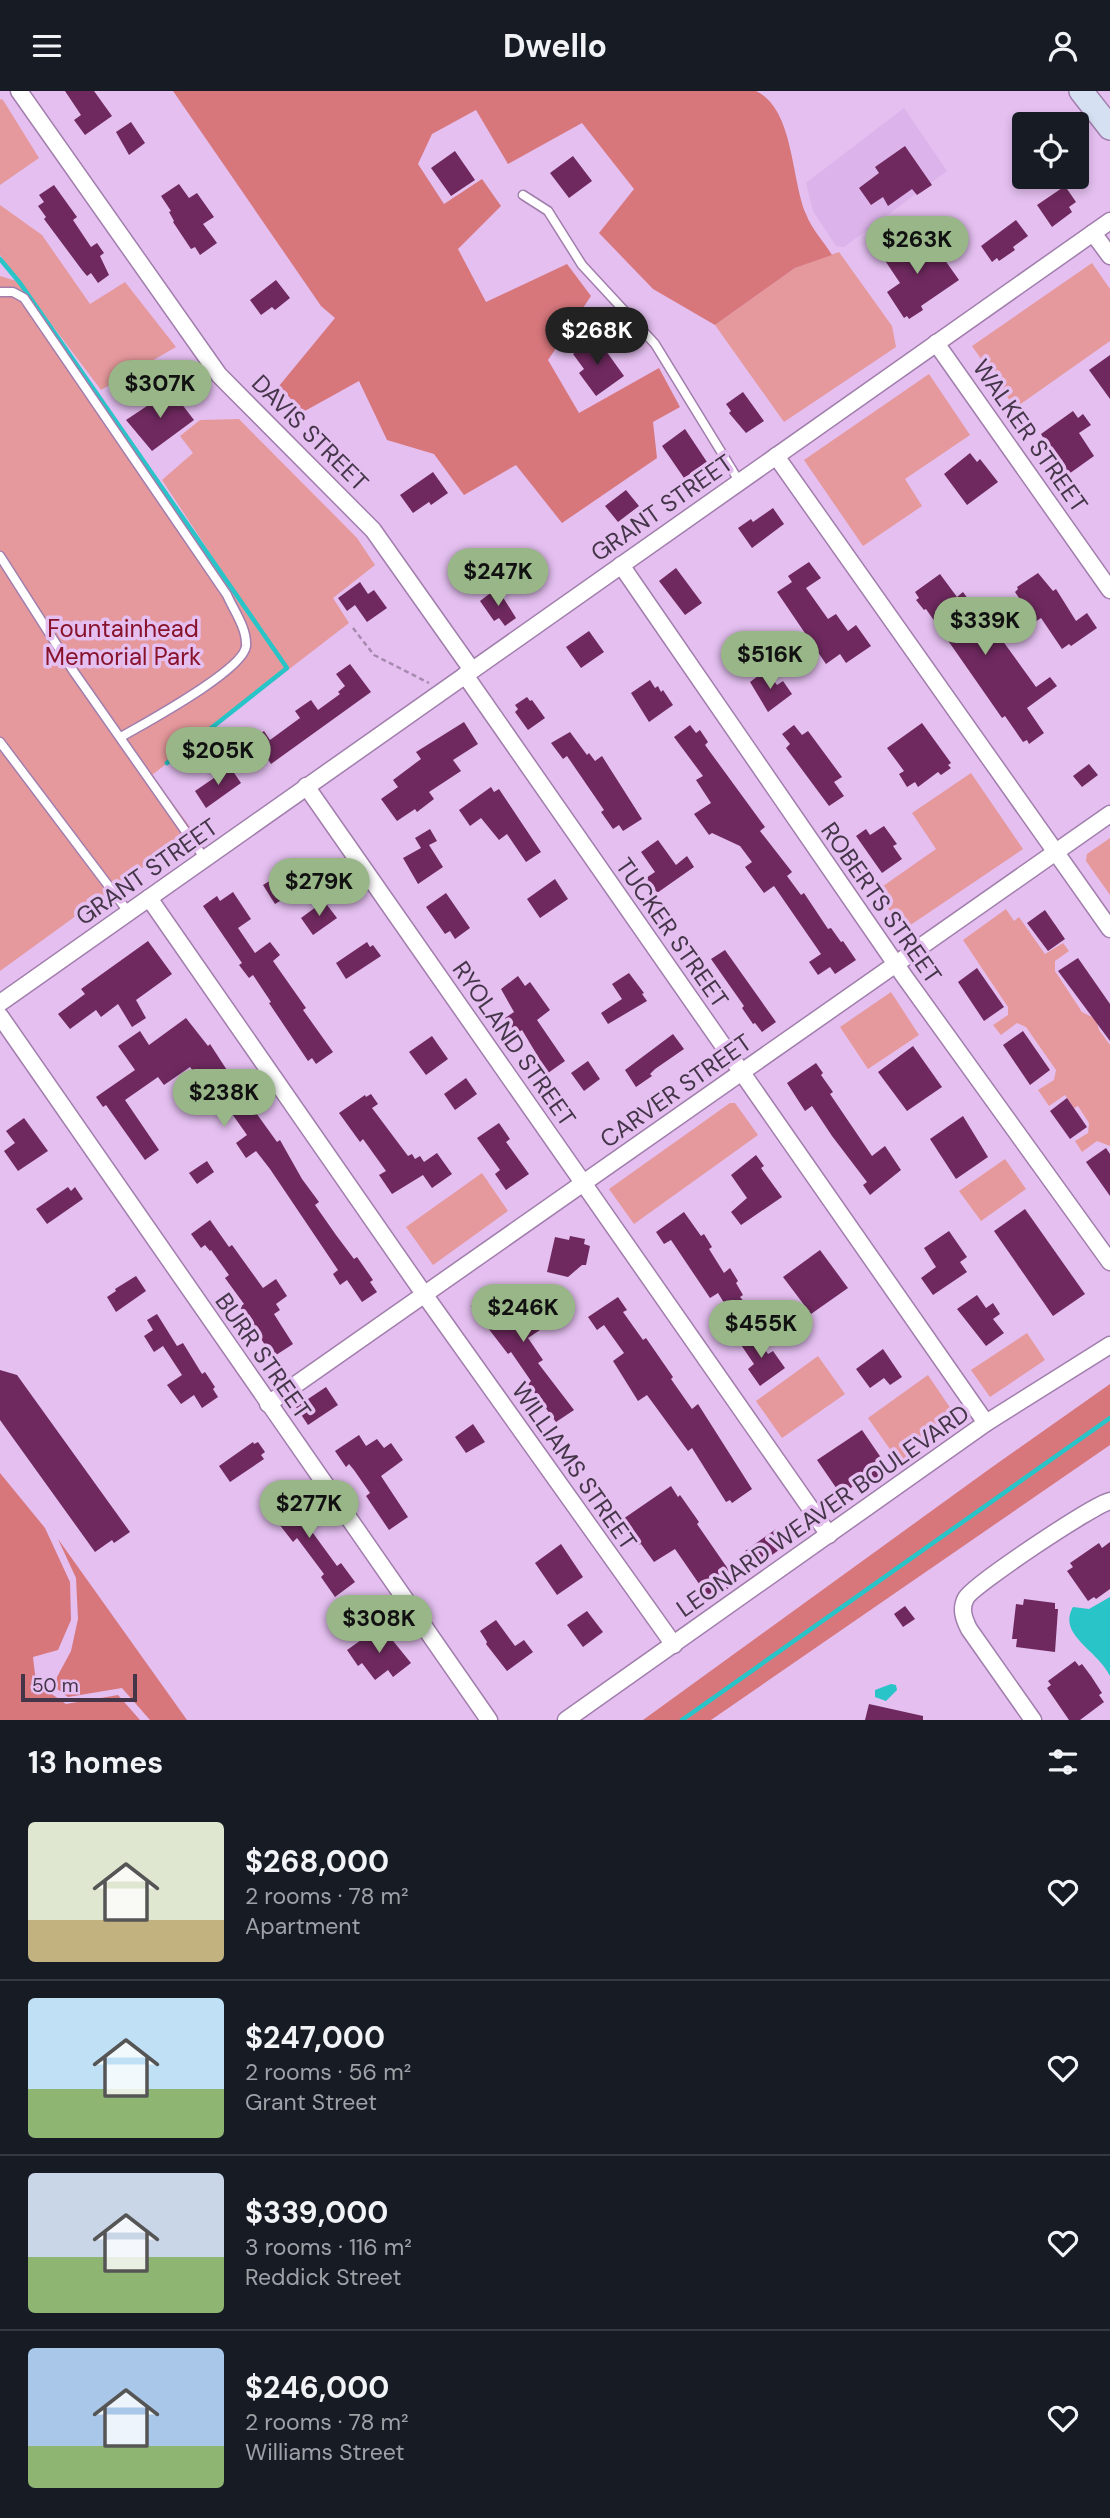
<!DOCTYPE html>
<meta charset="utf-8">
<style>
:root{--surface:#171b24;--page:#242831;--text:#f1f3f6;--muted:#9ea1a6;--line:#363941;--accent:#98b687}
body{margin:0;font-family:"DM Sans",sans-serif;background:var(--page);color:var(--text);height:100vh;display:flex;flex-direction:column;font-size:26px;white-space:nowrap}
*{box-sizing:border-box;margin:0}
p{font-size:23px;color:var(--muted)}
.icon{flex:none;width:38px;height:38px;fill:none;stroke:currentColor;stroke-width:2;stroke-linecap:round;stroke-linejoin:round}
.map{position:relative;height:1629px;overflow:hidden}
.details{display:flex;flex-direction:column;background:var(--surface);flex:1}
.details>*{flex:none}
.tools{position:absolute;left:1012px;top:21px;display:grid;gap:14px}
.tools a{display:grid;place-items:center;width:77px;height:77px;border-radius:7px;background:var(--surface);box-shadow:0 4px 10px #0003;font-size:35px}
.scale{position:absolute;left:21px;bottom:18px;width:116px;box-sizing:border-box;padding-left:7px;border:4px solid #443549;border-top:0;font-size:19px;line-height:24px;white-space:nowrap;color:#443549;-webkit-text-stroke:5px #e4bff0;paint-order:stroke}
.price{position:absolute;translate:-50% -60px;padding:0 16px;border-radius:24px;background:var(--accent);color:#111;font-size:23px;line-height:46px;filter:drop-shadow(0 2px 4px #0008)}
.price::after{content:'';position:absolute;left:50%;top:42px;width:21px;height:16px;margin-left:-10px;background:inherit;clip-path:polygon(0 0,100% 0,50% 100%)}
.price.current{background:#222;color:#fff}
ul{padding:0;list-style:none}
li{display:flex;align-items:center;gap:21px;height:175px;padding:0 28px}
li+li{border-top:2px solid var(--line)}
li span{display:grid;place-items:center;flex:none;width:196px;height:140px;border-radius:7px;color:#555}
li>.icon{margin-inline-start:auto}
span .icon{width:84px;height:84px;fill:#fffc;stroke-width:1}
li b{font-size:30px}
h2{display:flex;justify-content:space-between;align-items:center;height:84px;padding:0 28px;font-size:30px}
header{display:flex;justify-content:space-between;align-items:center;height:91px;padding:0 28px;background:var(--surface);font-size:32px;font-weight:700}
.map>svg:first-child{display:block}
</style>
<header><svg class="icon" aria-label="menu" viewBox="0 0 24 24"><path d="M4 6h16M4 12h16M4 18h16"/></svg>Dwello<svg class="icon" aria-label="person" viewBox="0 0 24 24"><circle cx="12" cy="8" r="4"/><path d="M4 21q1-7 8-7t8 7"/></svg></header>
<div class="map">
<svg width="1110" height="1629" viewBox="0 0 1110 1629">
<rect width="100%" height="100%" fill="#e4bff0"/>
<polygon fill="#dcb3ea" points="904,17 947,80 844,156 836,155 813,120 806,92"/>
<g fill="#e6999c">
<polygon points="0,8 3,9 39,67 0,94"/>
<polygon points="0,114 42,144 90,213 125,191 176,256 101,299 27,201 254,529 162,389 193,362 180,345 200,329 239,328 357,447 375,474 333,507 349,532 152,684 193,740 0,880 0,185 20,191 0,164"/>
<polygon points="839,161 892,235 896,256 784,331 715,234 795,177"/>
<polygon points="1092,172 1110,198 1110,250 1015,317 972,255"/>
<polygon points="929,283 970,344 905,388 922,415 863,455 804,369"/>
<polygon points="971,682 1023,758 903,839 876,800 936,758 912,722"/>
<polygon points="1110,747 1110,804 1086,770 1087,763"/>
<polygon points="1006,818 1014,830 1019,826 1045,863 1063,852 1069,860 1055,870 1055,880 1082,921 1096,928 1099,939 1110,954 1110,1055 1097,1050 1082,1061 1075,1050 1088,1042 1089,1032 1078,1015 1074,1017 1065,1004 1049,1015 1038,999 1054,989 1056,979 1026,936 1017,932 1001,944 993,934 1008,924 1008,916 963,849"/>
<polygon points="891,901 919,944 868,978 840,936"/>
<polygon points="730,1012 735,1012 758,1044 634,1133 609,1098"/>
<polygon points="1005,1068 1026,1098 981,1130 959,1100"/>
<polygon points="482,1082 508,1120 433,1174 406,1136"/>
<polygon points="1027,1242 1045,1269 990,1306 971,1279"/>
<polygon points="818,1265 845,1303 782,1347 756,1310"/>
<polygon points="928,1284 959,1330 899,1371 868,1327"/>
</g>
<g fill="#d7777c">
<path d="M173,0H756C794,18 791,88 806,123C811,137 824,151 832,164L795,177L715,234L653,198L599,142L634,98L582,32L508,73L476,19L432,43L418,73L444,113L482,88L501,115L458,158L486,211L567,173L591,205L548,269L579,322L659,277L680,316L653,331L657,367L562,432L516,374L464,404L434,363L387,349L359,290L303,321L279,295L335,227L321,215Z"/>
<polygon points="1110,1293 1110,1354 711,1629 643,1629 988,1379"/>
<polygon points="0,1382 45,1437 70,1491 71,1529 58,1559 33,1566 36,1592 66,1613 118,1604 140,1629 0,1629"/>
<polygon points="58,1448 187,1629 150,1629 122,1597 68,1606 56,1597 57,1586 71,1560 78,1528 76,1487"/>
</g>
<g fill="#28c4c8">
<path d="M1110,1506V1585C1098,1559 1057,1544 1073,1516L1089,1518Z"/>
<polygon points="891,1593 896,1594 897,1599 886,1610 875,1606 875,1599"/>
</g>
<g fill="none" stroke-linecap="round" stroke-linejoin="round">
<g stroke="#28c4c8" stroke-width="4.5">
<polyline points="0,168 20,192 287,577 167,672"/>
<polyline points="682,1629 1110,1327"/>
</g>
</g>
<g fill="#6f295f">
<polygon points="65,0 94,0 112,25 85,44 74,29 81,24"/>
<polygon points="131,31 145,52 129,64 116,41"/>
<polygon points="905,55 932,94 917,104 912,98 888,115 883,106 871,114 859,97 879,82 875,76"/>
<polygon points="455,60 475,89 451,105 431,77"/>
<polygon points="573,65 592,90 569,107 550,82"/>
<polygon points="179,93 189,107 197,102 214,126 203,133 217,152 200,164 195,156 191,158 173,131 174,130 169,121 171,120 161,105"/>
<polygon points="54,94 77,126 73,129 91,156 97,152 104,162 100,165 109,184 98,192 91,182 87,185 82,179 44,128 46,126 38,115 44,111 39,104"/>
<polygon points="1065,95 1076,111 1069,116 1072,121 1052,136 1037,114"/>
<polygon points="1016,129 1028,145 1013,156 1015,159 999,170 997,167 992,171 981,155"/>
<polygon points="930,148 959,189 921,215 923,219 909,228 907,225 904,227 887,201 900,192 880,162 893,153 896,158 907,150 911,156 913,155 915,158"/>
<polygon points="276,189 290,207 275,219 272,216 261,224 250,209"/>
<polygon points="596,246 624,285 596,305 579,282 584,278 573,263"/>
<polygon points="1110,264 1110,308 1089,279"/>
<polygon points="171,299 194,329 152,360 126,329"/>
<polygon points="743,301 764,330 746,342 729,322 731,320 726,313"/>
<polygon points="1073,320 1078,327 1083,323 1091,334 1079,342 1094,365 1066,385 1041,343"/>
<polygon points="685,338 707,371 684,387 662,355"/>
<polygon points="970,362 977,371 980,368 998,391 967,414 944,383"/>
<polygon points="433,381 448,402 431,414 429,411 413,422 400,404"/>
<polygon points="626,399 639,415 618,431 605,415"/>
<polygon points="773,417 784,433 752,457 738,437 751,428 753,431"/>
<polygon points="809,471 821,487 806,497 828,528 836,523 848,540 856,534 871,555 846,572 840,563 826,573 777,501 792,491 788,485"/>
<polygon points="676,477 702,512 685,524 659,490"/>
<polygon points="1038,482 1053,500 1056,498 1076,530 1087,522 1097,537 1071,555 1069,553 1062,558 1041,527 1035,531 1015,501 1018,498 1017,496"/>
<polygon points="940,483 957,506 963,501 981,526 984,524 1036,596 1050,586 1057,595 1027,617 1044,642 1029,653 1027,649 1023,651 1005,625 1002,627 926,518 924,519 916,509 919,507 915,501"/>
<polygon points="360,491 368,503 374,499 387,517 367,531 355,514 347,520 338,507"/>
<polygon points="497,497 516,527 505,535 499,527 494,530 480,510"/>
<polygon points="589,540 604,561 581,577 566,556"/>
<polygon points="350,573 371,601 271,673 267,667 264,669 261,665 246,676 235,660 264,640 270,649 300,627 295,620 311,609 318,619 340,603 338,601 345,595 336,583"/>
<polygon points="766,579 777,594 783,590 792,603 768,621 750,591"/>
<polygon points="650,589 655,597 658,595 661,601 663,599 673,614 649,631 631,602"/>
<polygon points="527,606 530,610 532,609 545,627 528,639 515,621 518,618 515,614"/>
<polygon points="464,631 478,653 453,669 461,680 429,701 434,708 417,721 415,718 397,730 381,708 398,696 393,689 421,668 416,661"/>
<polygon points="922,632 951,672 948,674 951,677 941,684 938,681 918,696 915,691 907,696 899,683 904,680 887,657"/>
<polygon points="690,634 696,642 700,639 708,651 705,654 765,736 760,740 792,781 787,785 801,804 804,802 828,838 831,837 841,851 843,850 856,869 835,883 830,876 818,884 809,871 821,863 774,795 764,802 745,776 752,771 740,755 712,742 709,744 694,723 711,712 696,689 703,685 674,646"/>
<polygon points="794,634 802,644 808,640 842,686 834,691 844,705 829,715 786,657 790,653 782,643"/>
<polygon points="570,641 587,664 589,662 595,670 602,665 642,728 623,740 619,734 613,738 601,721 604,719 567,665 563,668 551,652"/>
<polygon points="1089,673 1098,684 1082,696 1073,685"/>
<polygon points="230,676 241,692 206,717 195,700"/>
<polygon points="491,696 494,701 499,698 541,761 526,771 507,743 499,749 481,727 470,735 459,719"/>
<polygon points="884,735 897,753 893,755 902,768 882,782 856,745 866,738 870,744"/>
<polygon points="430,738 437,750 429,754 443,776 418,793 403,767 421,757 415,747"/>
<polygon points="658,749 676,774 687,765 694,776 657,802 646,787 655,781 641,761"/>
<polygon points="294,775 306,794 275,813 263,794"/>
<polygon points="555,788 568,808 540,827 527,808"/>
<polygon points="233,801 251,828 238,837 255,862 270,851 280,864 273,870 306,917 303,919 333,961 316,973 312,967 308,970 269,912 271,911 253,884 249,887 239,874 242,872 203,815 217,805 220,810"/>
<polygon points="446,802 470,837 455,848 450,840 445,843 426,816"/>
<polygon points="324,810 337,827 313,844 301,827"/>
<polygon points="1045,819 1065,848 1048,860 1027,832"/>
<polygon points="148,850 172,883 136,909 146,927 132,936 118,913 101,926 96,919 70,938 58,923 85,903 81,898"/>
<polygon points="367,851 370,856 373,854 381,865 346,888 336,872"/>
<polygon points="725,859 776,931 762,941 755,932 753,933 742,917 744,915 711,868"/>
<polygon points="1078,867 1110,913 1110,950 1058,880"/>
<polygon points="977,877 1004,916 984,930 958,891"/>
<polygon points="629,882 644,902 642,903 647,910 608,933 601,922 622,908 612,893"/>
<polygon points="518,885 525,895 530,891 550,919 537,929 565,970 548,982 522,939 516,943 505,927 514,921 501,898"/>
<polygon points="186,927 208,955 210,953 236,993 240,990 248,1002 244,1005 277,1051 280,1049 302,1088 319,1111 315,1114 336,1144 354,1168 357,1166 373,1189 370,1191 377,1201 362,1211 347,1189 340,1194 333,1183 338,1179 270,1078 256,1060 246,1067 236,1052 247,1044 204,983 198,987 190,976 164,994 158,986 125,1009 159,1059 145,1069 106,1014 103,1016 96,1006 135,979 118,955 140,940 149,954"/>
<polygon points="1023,940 1050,979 1030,994 1003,954"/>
<polygon points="673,943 684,958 655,978 650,983 652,985 636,996 625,979"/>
<polygon points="432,945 448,968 426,984 409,961"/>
<polygon points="913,955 942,996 907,1020 878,981"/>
<polygon points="588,970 600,988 584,1000 571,982"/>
<polygon points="816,972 823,982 821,984 833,1001 830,1003 872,1065 885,1055 901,1079 870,1104 863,1094 867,1091 832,1045 812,1015 805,1020 787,992"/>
<polygon points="466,987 477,1003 455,1019 444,1003"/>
<polygon points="371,1003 378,1013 372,1017 408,1065 412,1063 415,1068 420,1065 424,1071 437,1062 452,1083 432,1097 423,1084 392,1103 379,1084 386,1080 363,1048 360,1051 339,1022 365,1004 366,1006"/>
<polygon points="1067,1007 1087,1036 1070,1048 1050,1020"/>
<polygon points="963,1025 988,1066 956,1088 930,1048"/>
<polygon points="24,1027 48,1060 18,1080 4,1060 15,1052 6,1040"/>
<polygon points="499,1032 510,1048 506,1051 529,1083 506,1099 495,1083 500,1079 477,1047"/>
<polygon points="1106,1057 1110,1063 1110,1105 1086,1071"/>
<polygon points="756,1064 764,1075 761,1077 782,1106 741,1134 731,1121 747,1107 731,1084"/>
<polygon points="207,1070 214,1081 197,1093 189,1082"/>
<polygon points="68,1096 71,1100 75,1096 83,1108 47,1133 36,1118"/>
<polygon points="1025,1118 1085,1203 1053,1225 994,1140"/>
<polygon points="684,1121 701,1145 704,1143 712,1156 709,1158 724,1182 730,1177 738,1190 736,1192 743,1204 740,1206 748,1215 738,1223 729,1213 726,1215 718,1202 710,1207 671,1149 664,1153 656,1141"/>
<polygon points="210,1129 229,1156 232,1154 263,1197 276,1188 287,1205 276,1213 280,1219 274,1223 293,1253 273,1266 240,1216 244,1213 225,1187 229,1184 211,1159 210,1160 205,1154 201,1157 191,1143"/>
<polygon points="949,1140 967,1166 960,1171 967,1181 933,1204 921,1187 936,1176 924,1157"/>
<polygon points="570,1145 585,1148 584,1153 590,1155 586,1174 582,1174 568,1186 547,1181 555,1146 569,1149"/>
<polygon points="820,1159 848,1197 811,1223 783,1186"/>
<polygon points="136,1185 146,1200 116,1221 107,1206 116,1200 115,1198"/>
<polygon points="500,1193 524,1225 543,1212 555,1229 528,1247 543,1269 538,1272 574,1319 556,1331 528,1293 531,1290 511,1261 508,1263 471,1215"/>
<polygon points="977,1204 986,1217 993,1212 1000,1223 993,1228 1004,1242 986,1255 957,1218"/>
<polygon points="618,1206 627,1219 623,1221 643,1249 646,1247 673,1286 671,1288 692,1318 698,1313 752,1398 732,1412 730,1409 726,1411 692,1357 688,1360 647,1304 638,1310 613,1270 624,1262 604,1234 597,1239 588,1226"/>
<polygon points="157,1223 177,1255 183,1252 202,1283 205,1281 215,1296 213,1298 218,1306 202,1317 194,1304 181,1313 167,1294 182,1284 163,1255 154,1261 144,1245 153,1239 147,1229"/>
<polygon points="753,1241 768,1263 773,1260 785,1277 760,1295 748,1278 754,1273 739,1251"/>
<polygon points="883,1258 902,1286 890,1294 884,1287 870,1297 856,1278"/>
<polygon points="0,1279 17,1284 130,1441 114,1452 112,1449 95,1461 0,1329"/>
<polygon points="326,1296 338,1314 308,1334 296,1316"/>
<polygon points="473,1333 485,1351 466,1362 455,1346"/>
<polygon points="862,1339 884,1371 878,1375 883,1384 868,1394 863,1388 841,1404 817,1369"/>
<polygon points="359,1344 366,1355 377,1348 384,1357 391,1352 403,1369 381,1385 408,1426 389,1439 366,1405 370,1402 354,1379 349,1373 346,1376 335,1360"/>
<polygon points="253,1351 254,1353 258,1351 265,1361 261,1364 264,1368 230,1391 219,1375"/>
<polygon points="671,1395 678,1406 680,1404 699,1431 697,1433 737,1491 702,1516 695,1506 704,1500 675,1458 654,1471 641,1453 639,1454 623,1428"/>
<polygon points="287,1398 315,1434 310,1438 337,1475 341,1472 355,1491 335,1506 321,1486 324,1483 297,1447 293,1451 265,1415"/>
<polygon points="776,1438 786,1454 755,1476 745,1460"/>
<polygon points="1110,1451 1110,1498 1096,1508 1094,1506 1088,1510 1067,1480 1073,1476 1070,1472 1099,1452 1102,1457"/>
<polygon points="561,1453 583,1486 557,1504 535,1472"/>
<polygon points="1024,1508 1055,1512 1055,1518 1058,1518 1055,1561 1016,1556 1017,1548 1012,1548 1016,1513 1023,1514"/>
<polygon points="905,1515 915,1528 903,1536 894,1523"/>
<polygon points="587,1520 603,1541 583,1556 567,1534"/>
<polygon points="496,1529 515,1555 524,1549 533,1561 507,1580 486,1553 487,1551 480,1540"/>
<polygon points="378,1537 382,1542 385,1540 411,1572 393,1586 388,1579 375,1589 362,1572 358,1575 347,1559"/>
<polygon points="1075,1570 1079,1575 1082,1573 1091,1585 1102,1602 1099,1604 1104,1611 1080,1629 1069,1629 1047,1597 1051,1594 1048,1590"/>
<polygon points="869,1613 923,1625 923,1629 865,1629"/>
</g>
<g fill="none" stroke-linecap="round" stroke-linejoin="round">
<defs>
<g id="lane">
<polyline points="523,104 548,120 582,174 655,253 739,390"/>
<path d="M0,201H13L24,207L227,504C234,520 247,537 246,555C244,579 145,632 121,646"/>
<polyline points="0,465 74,581 205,768"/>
<polyline points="0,651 129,822"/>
</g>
<g id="street">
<polyline points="19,0 219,284 373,439 472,579"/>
<polyline points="1093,142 1110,165"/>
<polyline points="936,252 1110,499"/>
<polyline points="776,365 1110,838"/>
<polyline points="621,474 904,885 1110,1171"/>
<polyline points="465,584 986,1332"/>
<polyline points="306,695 829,1444"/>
<polyline points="149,807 424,1203 674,1554"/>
<polyline points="0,912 1110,130"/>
<polyline points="0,925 489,1629"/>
<polyline points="268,1313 1110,723"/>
<polyline points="566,1629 986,1332 1110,1254"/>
<path d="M1033,1629L969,1538C964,1528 960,1518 966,1507C973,1494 1093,1414 1110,1410"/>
</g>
<polyline id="secondary" points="1081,0 1110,37"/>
</defs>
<use href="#lane" stroke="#a17eac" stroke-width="11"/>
<use href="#street" stroke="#a17eac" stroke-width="19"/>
<use href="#secondary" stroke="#a17eac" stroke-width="26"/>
<polyline stroke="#a78ab0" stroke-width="2.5" stroke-dasharray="5 3.5" stroke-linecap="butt" points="353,537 374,564 429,592"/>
<use href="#lane" stroke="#fff" stroke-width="8"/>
<use href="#street" stroke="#fff" stroke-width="16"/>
<use href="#secondary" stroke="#d5e1f2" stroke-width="23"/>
</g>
<g text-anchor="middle" stroke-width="7" stroke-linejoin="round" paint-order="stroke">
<g font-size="24" fill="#443549" stroke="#e4bff0">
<text transform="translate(310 342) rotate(45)" y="8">DAVIS STREET</text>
<text transform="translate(1030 345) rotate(55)" y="8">WALKER STREET</text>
<text transform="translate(662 417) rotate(-35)" y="8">GRANT STREET</text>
<text transform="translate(147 781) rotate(-35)" y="8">GRANT STREET</text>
<text transform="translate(881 812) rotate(55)" y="8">ROBERTS STREET</text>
<text transform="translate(672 842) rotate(55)" y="8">TUCKER STREET</text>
<text transform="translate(514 953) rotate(55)" y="8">RYOLAND STREET</text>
<text transform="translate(676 1000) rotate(-35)" y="8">CARVER STREET</text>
<text transform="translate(263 1265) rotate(55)" y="8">BURR STREET</text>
<text transform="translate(574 1375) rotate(55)" y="8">WILLIAMS STREET</text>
<text transform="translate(823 1420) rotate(-35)" y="8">LEONARD WEAVER BOULEVARD</text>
</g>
<g font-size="24" fill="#88122a" stroke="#e4bff0">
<text x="123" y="546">Fountainhead<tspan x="123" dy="28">Memorial Park</tspan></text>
</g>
</g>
</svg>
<div class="tools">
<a><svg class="icon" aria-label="locate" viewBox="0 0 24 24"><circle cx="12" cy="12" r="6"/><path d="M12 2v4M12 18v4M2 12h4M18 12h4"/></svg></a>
</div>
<div class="scale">50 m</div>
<b class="price" style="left:917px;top:185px">$263K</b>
<b class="price current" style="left:597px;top:276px">$268K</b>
<b class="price" style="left:160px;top:329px">$307K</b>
<b class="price" style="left:498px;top:517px">$247K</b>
<b class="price" style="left:985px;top:566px">$339K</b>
<b class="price" style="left:770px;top:600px">$516K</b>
<b class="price" style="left:218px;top:696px">$205K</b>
<b class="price" style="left:319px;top:827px">$279K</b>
<b class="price" style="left:224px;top:1038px">$238K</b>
<b class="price" style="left:523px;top:1253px">$246K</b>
<b class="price" style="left:761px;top:1269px">$455K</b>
<b class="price" style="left:309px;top:1449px">$277K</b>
<b class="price" style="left:379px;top:1564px">$308K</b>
</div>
<section class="details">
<h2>13 homes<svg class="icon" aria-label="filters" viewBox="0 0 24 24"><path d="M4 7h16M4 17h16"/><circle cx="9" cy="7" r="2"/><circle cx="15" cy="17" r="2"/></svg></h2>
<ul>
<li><span style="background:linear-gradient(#dfe7d0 70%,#c2b280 0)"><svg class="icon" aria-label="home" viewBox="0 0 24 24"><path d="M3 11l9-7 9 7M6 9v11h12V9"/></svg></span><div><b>$268,000</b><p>2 rooms · 78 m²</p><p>Apartment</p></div><svg class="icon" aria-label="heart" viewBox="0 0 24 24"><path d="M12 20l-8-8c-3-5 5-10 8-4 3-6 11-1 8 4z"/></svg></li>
<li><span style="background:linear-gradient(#bfe0f5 65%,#8fb573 0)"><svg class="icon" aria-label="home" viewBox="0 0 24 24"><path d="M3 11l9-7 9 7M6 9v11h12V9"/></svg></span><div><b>$247,000</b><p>2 rooms · 56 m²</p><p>Grant Street</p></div><svg class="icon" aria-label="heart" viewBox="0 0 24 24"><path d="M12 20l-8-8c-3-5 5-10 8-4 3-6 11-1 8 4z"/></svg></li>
<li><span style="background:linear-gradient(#c9d6e8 60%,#8fb573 0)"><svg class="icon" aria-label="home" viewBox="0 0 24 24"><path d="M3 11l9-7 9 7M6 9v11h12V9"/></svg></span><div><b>$339,000</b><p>3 rooms · 116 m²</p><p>Reddick Street</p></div><svg class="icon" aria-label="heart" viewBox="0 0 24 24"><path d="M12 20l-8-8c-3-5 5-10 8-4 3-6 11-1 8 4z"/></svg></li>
<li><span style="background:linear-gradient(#a9c7e8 70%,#8fb573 0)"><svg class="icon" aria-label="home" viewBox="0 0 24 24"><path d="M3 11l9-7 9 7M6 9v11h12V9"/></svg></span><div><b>$246,000</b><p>2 rooms · 78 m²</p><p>Williams Street</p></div><svg class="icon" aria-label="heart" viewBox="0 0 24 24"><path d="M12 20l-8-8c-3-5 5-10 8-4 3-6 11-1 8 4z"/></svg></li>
</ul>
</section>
